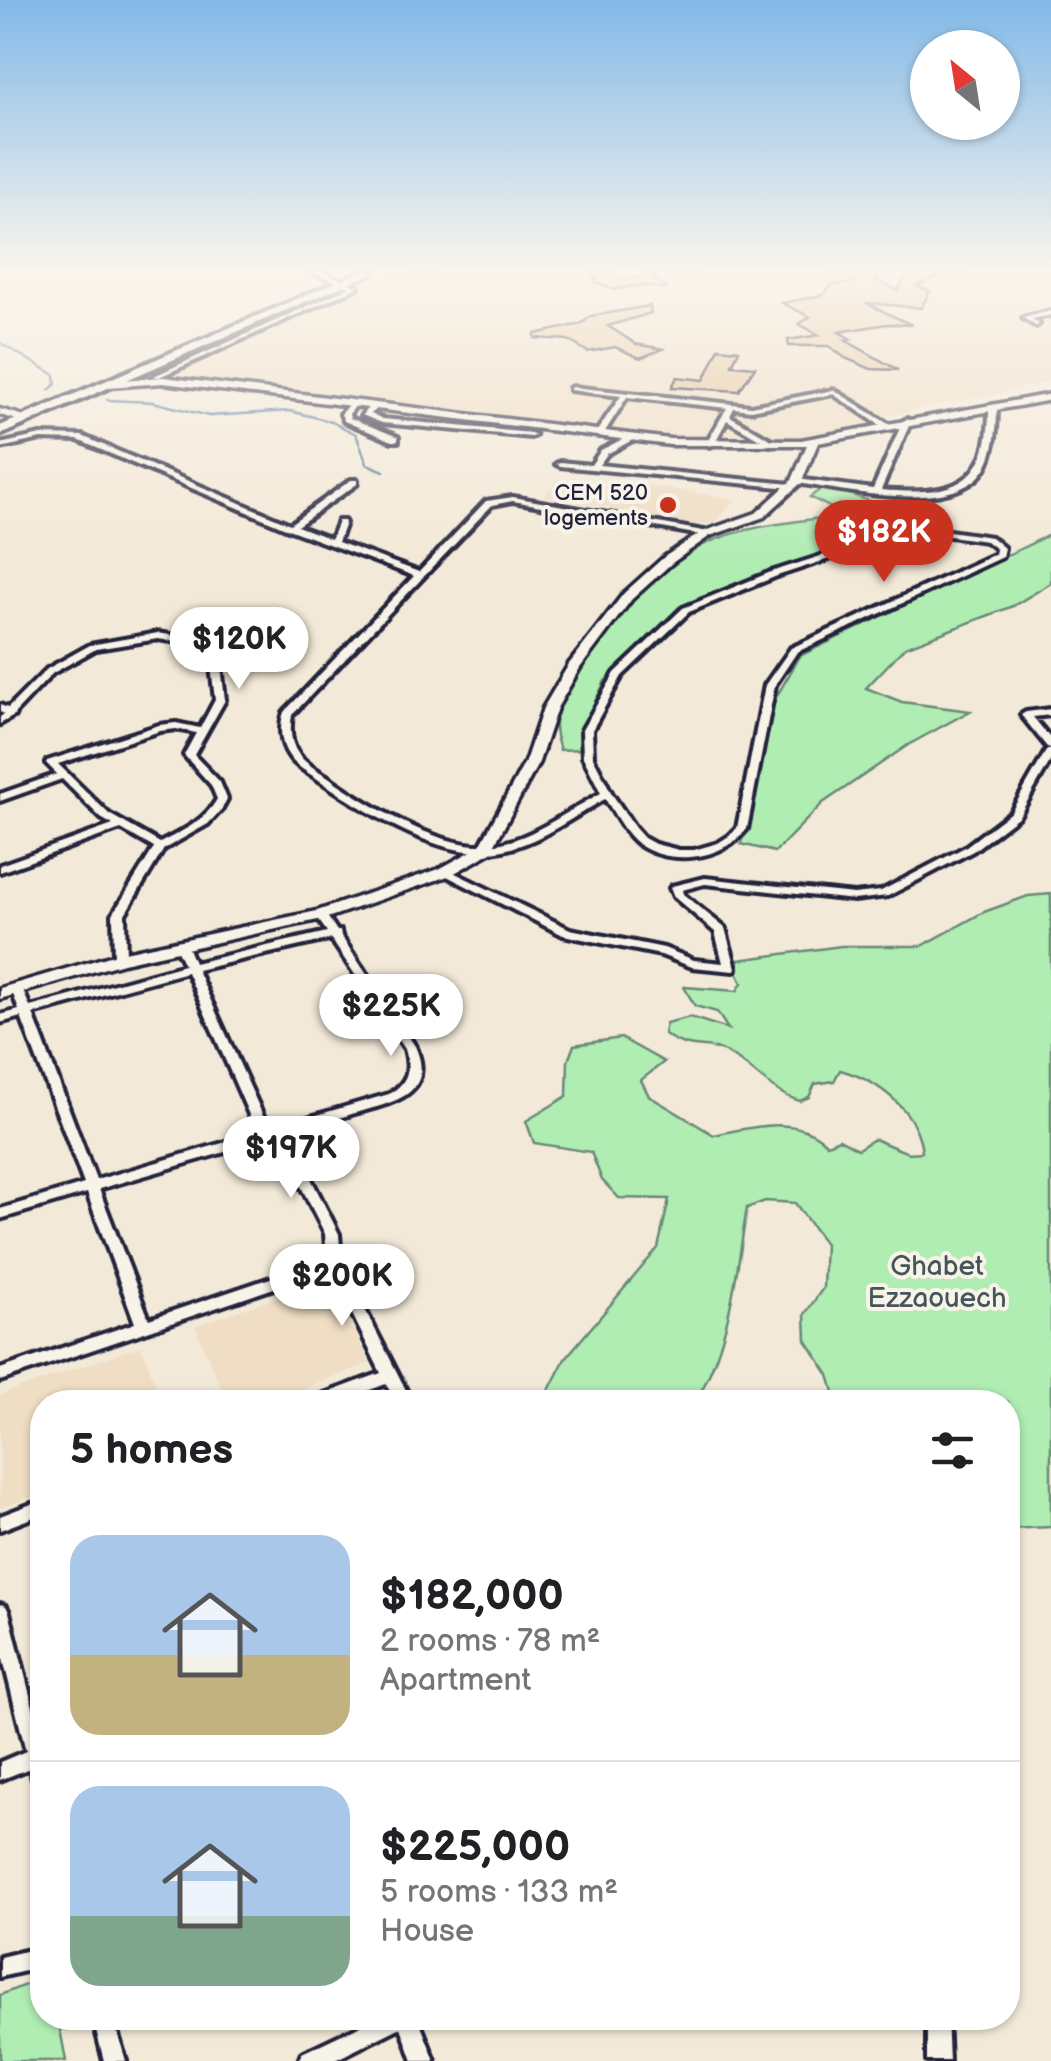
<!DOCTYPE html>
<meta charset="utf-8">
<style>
:root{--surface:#fff;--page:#f2f2f2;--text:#202124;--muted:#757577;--line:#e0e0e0;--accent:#c8321e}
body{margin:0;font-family:"Balsamiq Sans",sans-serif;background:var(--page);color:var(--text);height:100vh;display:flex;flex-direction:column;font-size:38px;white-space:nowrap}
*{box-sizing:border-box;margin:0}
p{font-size:32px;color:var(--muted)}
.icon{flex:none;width:55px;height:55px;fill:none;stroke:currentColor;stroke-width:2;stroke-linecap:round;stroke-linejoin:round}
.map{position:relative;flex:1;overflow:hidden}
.side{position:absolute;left:30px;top:1390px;width:990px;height:640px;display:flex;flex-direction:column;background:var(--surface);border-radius:40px;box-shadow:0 2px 8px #0004}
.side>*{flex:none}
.needle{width:65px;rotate:330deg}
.fabs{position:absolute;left:910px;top:30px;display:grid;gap:20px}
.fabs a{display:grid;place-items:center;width:110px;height:110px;border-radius:50%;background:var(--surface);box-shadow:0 2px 8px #0004;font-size:50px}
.price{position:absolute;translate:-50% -85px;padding:0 22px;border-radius:35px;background:#fff;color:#222;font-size:32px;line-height:65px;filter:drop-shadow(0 2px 5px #0008)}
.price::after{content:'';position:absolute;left:50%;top:60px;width:30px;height:22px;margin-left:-15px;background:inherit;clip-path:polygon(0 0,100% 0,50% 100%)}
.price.on{background:var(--accent);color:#fff}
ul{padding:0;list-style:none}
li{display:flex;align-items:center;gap:30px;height:250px;padding:0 40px}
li+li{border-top:2px solid var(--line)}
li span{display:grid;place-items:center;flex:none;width:280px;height:200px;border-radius:30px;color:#555}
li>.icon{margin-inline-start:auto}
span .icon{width:120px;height:120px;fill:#fffc;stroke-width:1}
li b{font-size:42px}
h2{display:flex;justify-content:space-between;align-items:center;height:120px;padding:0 40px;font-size:42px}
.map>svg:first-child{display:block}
</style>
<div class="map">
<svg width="1051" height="2061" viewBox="0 0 1051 2061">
<rect width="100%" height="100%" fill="#f3e9d8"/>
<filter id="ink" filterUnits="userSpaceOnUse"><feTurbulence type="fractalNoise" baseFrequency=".01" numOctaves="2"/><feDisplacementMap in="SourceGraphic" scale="20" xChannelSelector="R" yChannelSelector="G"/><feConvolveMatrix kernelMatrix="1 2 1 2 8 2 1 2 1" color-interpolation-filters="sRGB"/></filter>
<g filter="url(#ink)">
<g fill="#efddc4">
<polygon points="389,272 1051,272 1051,382 884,417 892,424 814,441 670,442 163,380 157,376"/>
<polygon points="558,479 620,488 625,482 736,499 715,523 693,525 608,514 612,508 543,496"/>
<polygon points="328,1279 370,1363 267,1402 227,1402 195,1326"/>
<polygon points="141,1346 162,1402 42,1402 42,1493 0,1508 0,1395"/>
</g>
<g fill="#b0edb3" stroke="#698877" stroke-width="2.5">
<path d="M825,486L918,517L914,525L771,570L679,607L605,681L582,730L581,749L560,750C558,743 555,735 555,728C551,673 660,565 707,543C745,526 787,523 828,517L839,512L810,497Z"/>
<polygon points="1051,534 1051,583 1013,606 905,647 866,688 902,702 970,711 908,745 823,803 775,852 741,844 772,704 800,656"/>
<path d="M1051,894V1527L1008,1529V1402H837L829,1375L806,1340L805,1314L823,1288L825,1244L795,1203L765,1201L747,1208C736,1274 730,1344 695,1402L544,1400L565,1359L658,1248L669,1199L619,1198L602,1180L591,1152L534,1143L526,1121L567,1096L568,1061L574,1045L621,1038L664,1062L641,1080L649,1096L714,1135C752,1127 797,1114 827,1144L839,1139L858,1149L874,1139L908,1153L922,1152C918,1111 878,1080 840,1070L834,1081L815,1084L809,1097L800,1101C770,1093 752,1065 725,1052C703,1042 692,1053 664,1034L666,1023L690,1017L728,1029L717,1012L695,1006L684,987L737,991L742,983L731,961L841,946H922L984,912L1028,896Z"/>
<polygon points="42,1978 42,2018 58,2018 66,2061 0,2061 0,1995"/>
</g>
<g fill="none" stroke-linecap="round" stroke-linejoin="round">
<g stroke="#6081a2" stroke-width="2.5">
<polyline points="0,343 55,375 56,384 49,390"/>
<polyline points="107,400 153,402 209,416 290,411 330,421 356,434 367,464 384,471"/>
</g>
</g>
<g fill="#e5c296" stroke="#22223b" stroke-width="2.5">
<polygon points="610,272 623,280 657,274 654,280 668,289 641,285 614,290 594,281 597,279 590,274"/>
<polygon points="837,272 881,272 877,281 898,290 908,272 950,272 916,286 930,291 921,308 866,303 912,325 887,324 839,332 851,339 845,340 898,370 871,369 845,358 829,346 789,346 788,340 819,335 799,324 810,317 782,303 823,295 832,285 855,282"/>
<polygon points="650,306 651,313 608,326 636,344 663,349 640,358 615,347 588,352 568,340 535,338 535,334 581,324 591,316"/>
<polygon points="719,348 739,350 732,365 755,367 739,391 672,387 677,377 704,380"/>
</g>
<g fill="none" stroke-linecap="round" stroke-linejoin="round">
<defs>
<g id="street">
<polygon points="312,272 321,272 358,287 159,377 154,376 350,287"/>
<polygon points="1051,311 1051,315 1032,319 1039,324 1036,326 1023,318"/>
<polygon points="572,387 751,406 834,390 890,425 883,427 833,394 751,410 734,408 730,416 777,443 770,445 727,420 714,444 710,446 706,444 727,408 627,397 602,436 599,436 595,434 621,396 570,390 570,388"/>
<polygon points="350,402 357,404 349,414 350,418 398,437 398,441 392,441 344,421 341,414"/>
<polygon points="371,404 378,406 371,414 383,419 531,433 535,435 531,437 382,423 362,415"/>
<path d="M993,405L997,407C997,430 995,465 975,480C936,511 843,490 797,483L793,481L797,479L873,489L903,421L907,419L911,421L881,490C952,496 990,487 989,407Z"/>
<path d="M41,435L82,436L290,524L351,480H357V484L297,526L331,539L338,521H344L345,523L338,542L419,572L486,501L513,497L709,532V536H706L513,501L492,505L292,715C290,727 290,741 297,752C303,762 317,770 327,776C367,804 439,849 489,845C526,843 569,810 601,793L583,757L582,730L615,673L683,608L771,572L914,526L991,537L1004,548L1002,557L797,652L775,685L747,829C723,859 671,867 638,844C624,833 615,814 605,799C569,819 529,851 486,852C431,854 363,810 319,780C309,773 295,766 289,756C280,743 279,726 284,712L414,576L288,529L78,440L41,439L0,448V444ZM914,531L986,541L996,549L995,554L791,648L765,685L737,828L729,836L718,843L694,850H679L655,844L644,838L635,828L612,794L593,757L592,730L622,676L689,612L777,576Z"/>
<polygon points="629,436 636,438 607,454 599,465 791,484 795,486 791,488 560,466 556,464 560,462 591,465 601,450"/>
<path d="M158,633L198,640L220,657L225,700L194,755L220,782L227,799L221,810L208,824L164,849L125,914L126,958L120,962L114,958L113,914L154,848L121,829L0,872V865L113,825L101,818L62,779L0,801V794L57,774L46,763L47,761L159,725L176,723L200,728L215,700L210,658L192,644L158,639L96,649L53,673L15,713L14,716L0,724V717L4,714L0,712V705L8,708L47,669L90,645ZM176,729L196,733L184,755L211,785L217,799C204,822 182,831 160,843L109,814L58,764L160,731Z"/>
<polygon points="1051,709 1051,715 1033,717 1051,739 1051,760 1019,816 973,851 888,896 854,900 705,884 682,890 683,894 725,928 736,968 734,971 692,967 661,955 563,935 439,872 441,870 449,870 570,929 664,948 694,960 723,963 715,932 674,897 670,888 672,886 705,878 854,894 881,891 965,847 1011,812 1046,751 1051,748 1047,747 1021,715 1026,712"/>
<path d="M321,912L325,913L337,931H340L341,936L415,1046C437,1095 391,1103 355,1113C333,1120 310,1127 288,1133L339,1234L341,1262L412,1402H396L386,1384L338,1402H314L316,1397L381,1373L330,1269L0,1381V1369L135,1323L87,1193L0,1219V1209L84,1184L21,1017L0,1023V1015L19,1010L11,989L13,986H21L30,1007L184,965L175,946L181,942L187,946L194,963L327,932L315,915ZM331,939L405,1049C411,1070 408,1082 389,1094L269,1129L197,970ZM187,972L257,1133L96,1180L33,1014ZM276,1137L325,1234L327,1259L149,1319L99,1189Z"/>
<polygon points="42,1500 42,1514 0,1530 0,1516"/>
<polygon points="0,1604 6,1606 9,1612 42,1743 42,1787 35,1785 30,1768 0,1780 0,1762 26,1751 0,1647"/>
<polygon points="42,1947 42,1967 0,1977 0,1957"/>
<polygon points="93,2018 113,2018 126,2061 104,2061"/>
<polygon points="376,2018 418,2018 435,2061 413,2061 401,2027 333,2061 299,2061 302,2053"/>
<polygon points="927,2018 947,2018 949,2061 927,2061"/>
</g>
<g id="secondary">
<polygon points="163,377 670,439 801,440 1051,394 1051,400 818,443 801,483 764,517 710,536 672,563 632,599 580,668 557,708 539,762 490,853 451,875 327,918 123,963 0,999 0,988 120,953 317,911 439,869 479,847 525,762 543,708 569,664 624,593 664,557 702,532 756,513 792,480 807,445 670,445 163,383 108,387 103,384 108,381"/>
<polygon points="0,409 21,415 22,417 17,420 0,415"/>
</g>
<polygon id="highway" points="360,272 374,272 0,435 0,426"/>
</defs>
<use href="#street" stroke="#22223b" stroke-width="8"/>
<use href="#secondary" stroke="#22223b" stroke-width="7"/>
<use href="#highway" stroke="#22223b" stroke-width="8"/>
<use href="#street" fill="#f7f3e8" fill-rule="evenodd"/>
<use href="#secondary" fill="#f7f3e8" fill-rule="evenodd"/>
<use href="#highway" fill="#f7f3e8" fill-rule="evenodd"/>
</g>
</g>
<linearGradient id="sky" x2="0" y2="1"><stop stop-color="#82b9e8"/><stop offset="0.48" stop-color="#faf5ed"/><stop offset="1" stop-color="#faf5ed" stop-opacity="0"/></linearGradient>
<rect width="1051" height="561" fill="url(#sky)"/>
<circle fill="#c8321e" stroke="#f7f3e8" stroke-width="4" cx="668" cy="505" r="10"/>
<g text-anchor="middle" stroke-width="8" stroke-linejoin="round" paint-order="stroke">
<g font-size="22" fill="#22223b" stroke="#f7f3e8" text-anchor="end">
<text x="648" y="500">CEM 520<tspan x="648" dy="25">logements</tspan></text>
</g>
<g font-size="28" fill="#465559" stroke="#f7f3e8">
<text x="937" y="1275">Ghabet<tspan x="937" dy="32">Ezzaouech</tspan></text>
</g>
</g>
</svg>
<div class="fabs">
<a><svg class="needle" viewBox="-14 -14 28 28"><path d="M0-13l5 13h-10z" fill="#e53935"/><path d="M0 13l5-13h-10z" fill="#757577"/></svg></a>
</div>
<b class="price on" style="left:884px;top:585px">$182K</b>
<b class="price" style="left:239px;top:692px">$120K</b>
<b class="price" style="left:391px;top:1059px">$225K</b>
<b class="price" style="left:291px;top:1201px">$197K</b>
<b class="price" style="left:342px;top:1329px">$200K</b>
<section class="side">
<h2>5 homes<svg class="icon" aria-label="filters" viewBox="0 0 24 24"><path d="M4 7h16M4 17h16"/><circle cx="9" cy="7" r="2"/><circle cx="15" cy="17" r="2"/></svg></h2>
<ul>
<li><span style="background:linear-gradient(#a9c7e8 60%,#c2b280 0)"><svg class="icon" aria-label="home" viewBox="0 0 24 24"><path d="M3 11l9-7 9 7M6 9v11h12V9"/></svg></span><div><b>$182,000</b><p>2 rooms · 78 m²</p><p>Apartment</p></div></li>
<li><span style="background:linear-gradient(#a9c7e8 65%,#7fa58c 0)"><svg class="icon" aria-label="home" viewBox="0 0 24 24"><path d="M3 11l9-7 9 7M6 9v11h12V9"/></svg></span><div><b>$225,000</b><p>5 rooms · 133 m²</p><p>House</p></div></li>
</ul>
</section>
</div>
